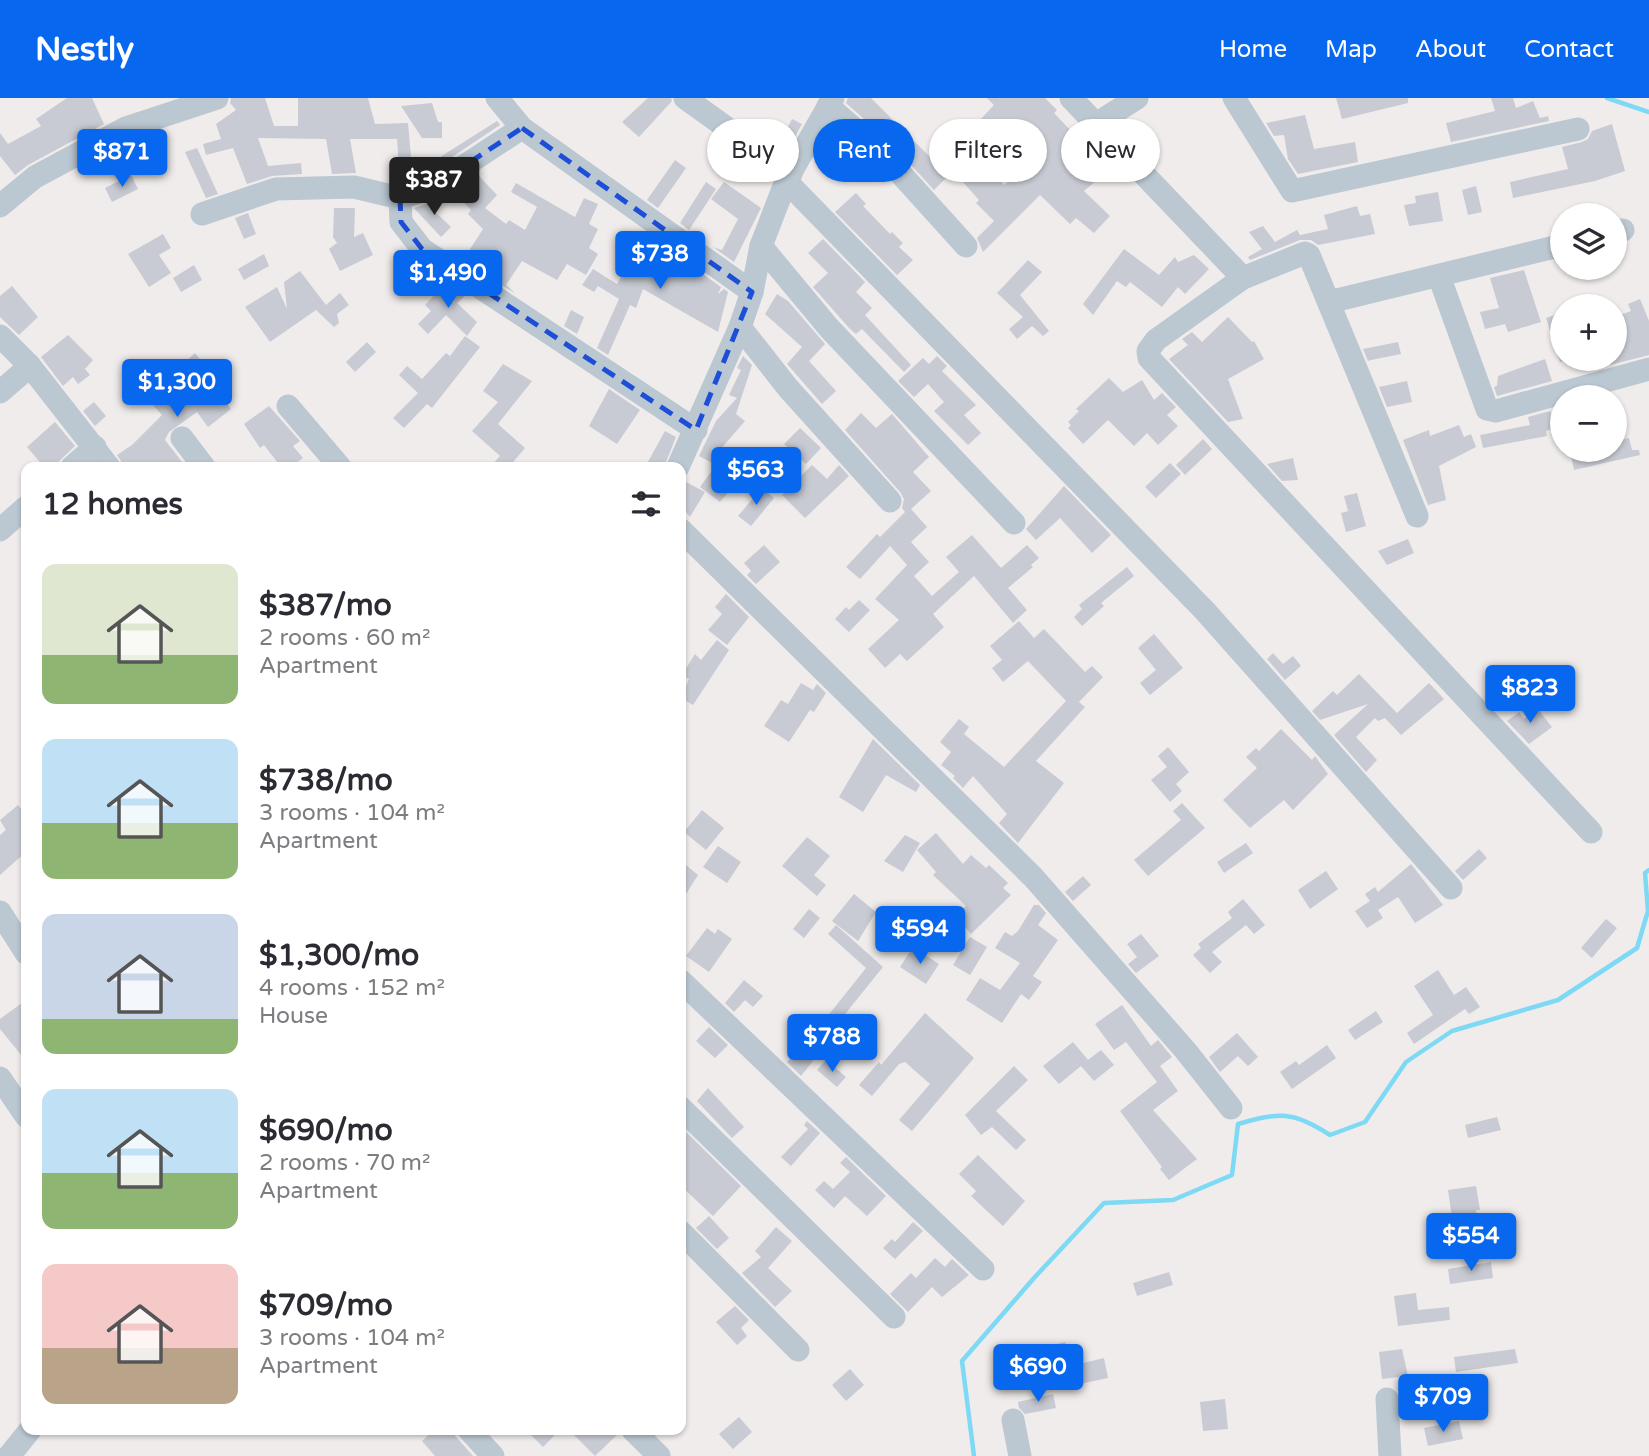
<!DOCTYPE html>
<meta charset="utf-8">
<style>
:root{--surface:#fff;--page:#f2f2f3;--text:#2b2b33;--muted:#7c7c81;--accent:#0767ee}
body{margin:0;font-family:"Varela Round",sans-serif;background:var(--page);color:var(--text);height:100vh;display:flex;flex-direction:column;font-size:26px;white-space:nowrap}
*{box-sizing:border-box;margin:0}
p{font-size:23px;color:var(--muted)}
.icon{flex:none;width:38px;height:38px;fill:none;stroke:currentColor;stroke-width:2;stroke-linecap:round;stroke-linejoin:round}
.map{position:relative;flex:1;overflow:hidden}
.details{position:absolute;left:21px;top:364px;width:665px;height:973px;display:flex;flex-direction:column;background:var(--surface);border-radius:14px;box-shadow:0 2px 5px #0004}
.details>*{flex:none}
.top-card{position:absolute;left:707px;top:21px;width:665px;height:63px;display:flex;gap:14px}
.tools{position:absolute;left:1550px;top:105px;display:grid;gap:14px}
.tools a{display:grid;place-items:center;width:77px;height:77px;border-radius:50%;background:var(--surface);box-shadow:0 2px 5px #0004;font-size:35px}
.price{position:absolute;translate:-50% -60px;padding:0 16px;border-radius:7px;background:var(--accent);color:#fff;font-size:23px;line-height:46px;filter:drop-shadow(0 2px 4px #0008)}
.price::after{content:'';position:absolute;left:50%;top:42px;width:21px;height:16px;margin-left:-10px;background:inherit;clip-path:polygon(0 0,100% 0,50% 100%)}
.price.current{background:#222;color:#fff}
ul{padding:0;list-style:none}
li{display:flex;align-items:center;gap:21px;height:175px;padding:0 21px}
li span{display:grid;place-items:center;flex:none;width:196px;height:140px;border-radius:14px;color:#555}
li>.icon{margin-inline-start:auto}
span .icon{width:84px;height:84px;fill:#fffc;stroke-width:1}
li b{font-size:30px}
h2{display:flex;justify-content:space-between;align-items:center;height:84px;padding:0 21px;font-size:30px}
.tag{padding:0 24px;border-radius:32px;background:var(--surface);box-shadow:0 2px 5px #0004;font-size:24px;line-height:63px}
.tag.current{background:var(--accent);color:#fff}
header{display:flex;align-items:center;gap:42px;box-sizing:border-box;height:98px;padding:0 35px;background:var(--accent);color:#fff}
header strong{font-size:33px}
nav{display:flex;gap:38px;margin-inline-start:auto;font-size:24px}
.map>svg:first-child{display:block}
</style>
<header>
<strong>Nestly</strong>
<nav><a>Home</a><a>Map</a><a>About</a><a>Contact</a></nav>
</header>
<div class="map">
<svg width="1649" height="1358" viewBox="0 0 1649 1358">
<rect width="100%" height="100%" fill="#f0ecec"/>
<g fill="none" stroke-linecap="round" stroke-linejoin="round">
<g stroke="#7dd9f4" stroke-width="4.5">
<polyline points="1607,0 1649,14"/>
<path d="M974,1358L962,1263L1034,1180L1104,1105L1173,1102L1232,1077L1238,1026C1280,1014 1293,1013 1330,1037L1365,1024L1406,964L1452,933L1558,902L1637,850L1648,813L1645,775L1649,772"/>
</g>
</g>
<g fill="#c8cbd3">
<polygon points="67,0 92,0 104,26 28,67 15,77 0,58 0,35 8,46 41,28 36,21"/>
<polygon points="231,0 265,0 274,28 298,28 298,0 368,0 375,26 408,25 413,81 400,85 397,41 350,41 356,75 332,76 326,41 258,40 268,68 301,65 302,76 272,78 247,86 233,50 206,57 203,46 221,41 216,26 236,12 230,5"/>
<polygon points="648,0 671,0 672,3 639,39 622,24"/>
<polygon points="848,0 871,0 929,58 951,33 960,41 963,39 1004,87 1023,71 980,22 994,7 987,0 1045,0 1057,12 1054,15 1091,54 1095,50 1112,69 1084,93 1110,118 1094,135 1076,120 1070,126 1040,97 983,154 977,140 994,123 976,105 979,102 953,73 934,92 891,45 846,5"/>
<polygon points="1336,0 1408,0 1408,5 1342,21"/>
<polygon points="1491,0 1513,0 1516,10 1533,3 1540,20 1548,18 1549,23 1451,44 1446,25 1495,13"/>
<polygon points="432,5 438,24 442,24 442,40 422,40 401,8"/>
<polygon points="1305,17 1314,51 1355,44 1358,64 1298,76 1288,61 1284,37 1274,38 1266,25"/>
<polygon points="792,21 802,26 786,55 778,49"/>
<polygon points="497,23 500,27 440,67 437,61"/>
<polygon points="1612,26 1625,73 1595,83 1513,100 1510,84 1568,71 1562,49 1582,44 1588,41 1592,33"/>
<polygon points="197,50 218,96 206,100 185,54"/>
<polygon points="675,62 686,70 658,110 647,102"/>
<polygon points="131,77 138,91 112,104 105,90"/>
<polygon points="479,78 497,97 485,110 506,126 509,122 525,132 537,109 511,94 516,85 575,119 584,100 598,106 589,126 598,131 589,150 598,156 586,177 567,166 557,182 522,163 506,187 516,196 463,162 483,131 468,116 471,112 458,98"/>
<polygon points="706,84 716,91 689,132 680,125"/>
<polygon points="724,84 761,110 734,164 713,149 722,152 738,121 711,101"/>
<polygon points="1476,88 1482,114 1468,117 1462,92"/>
<polygon points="454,92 432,111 451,129 441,139 414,110 436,103"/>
<polygon points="1438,94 1443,123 1409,128 1404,107 1416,105 1415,98"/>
<polygon points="856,95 866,106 863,108 890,136 892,134 903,145 899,149 913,162 897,177 835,114"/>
<polygon points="1357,108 1360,118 1370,116 1375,136 1318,147 1311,142 1300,142 1250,162 1248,159 1262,151 1249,134 1263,128 1275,144 1297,132 1300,137 1328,131 1324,117"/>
<polygon points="334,110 355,110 354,139 363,135 373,157 340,173 329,151 337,145 333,139"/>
<polygon points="248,115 256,136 244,141 235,120"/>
<polygon points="163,136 171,150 159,157 171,175 149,189 128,156"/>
<polygon points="823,141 865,184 856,194 872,210 865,217 911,267 904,274 862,231 856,236 850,231 813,189 828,175 808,155"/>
<polygon points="640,145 676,165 679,159 721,189 718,196 724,191 728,194 718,234 643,191 636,210 630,207 608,257 597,250 619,201 598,188 594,194 582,187 593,171 617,186"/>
<polygon points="1124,151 1159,177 1175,159 1178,164 1194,157 1209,171 1185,196 1178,189 1162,209 1130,184 1126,189 1117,183 1093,217 1083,206"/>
<polygon points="264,156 269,168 244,182 238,171"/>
<polygon points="1028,162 1042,174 1020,197 1049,233 1043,238 1032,228 1017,241 1009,231 1023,219 997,195"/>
<polygon points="194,167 202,182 181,194 173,180"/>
<polygon points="1524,172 1541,224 1508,234 1505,226 1485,231 1480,214 1499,210 1490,180"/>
<polygon points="300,173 326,207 340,195 349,207 337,216 339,225 334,229 316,212 270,244 245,209 277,189 287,211 284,184"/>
<polygon points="447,184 466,197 457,205 477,224 467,238 446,217 428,236 418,226 431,213 425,207"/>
<polygon points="12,188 38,219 19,237 0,219 0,198"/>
<polygon points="777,196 788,203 825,246 809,263 836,293 822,306 787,266 802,249 765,216"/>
<polygon points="1640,201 1649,223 1649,257 1606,268 1604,261 1615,261 1615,219 1631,213 1628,206"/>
<polygon points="571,212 584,219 577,236 564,228"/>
<polygon points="1563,214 1563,263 1560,264 1546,220"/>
<polygon points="1228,219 1252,244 1254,243 1264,261 1228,281 1243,321 1228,324 1169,261 1188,247 1182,241 1192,234 1202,244"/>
<polygon points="68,237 93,262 85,271 90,277 78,286 73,279 63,288 41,259"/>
<polygon points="465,238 480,249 432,310 427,306 404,330 393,320 418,295 399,277 407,268 422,281 446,255 450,258"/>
<polygon points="367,244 376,254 355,274 346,264"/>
<polygon points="1398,244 1401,256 1371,262 1368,263 1363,251"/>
<polygon points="195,255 217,282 212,287 231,311 208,329 197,314 169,334 165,342 186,369 125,369 117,357 132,347 162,317 152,306 164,295 172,303 196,283 182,267"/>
<polygon points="743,258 752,267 736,316 745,323 718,354 745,374 720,404 700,389 716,367 699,358 716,323 737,300 729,297 741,272 737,270"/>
<polygon points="937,258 947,268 942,273 976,307 964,317 981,335 968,347 934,313 944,304 928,286 914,299 898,283 923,260 929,266"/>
<polygon points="1545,261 1552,283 1497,298 1494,289 1497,288 1498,278"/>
<polygon points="503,266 532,283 498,326 525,350 509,369 490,369 500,358 472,333 498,304 483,293"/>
<polygon points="1109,280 1123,294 1142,282 1154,302 1162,295 1176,309 1167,317 1178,328 1158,347 1147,335 1134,348 1108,322 1083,346 1068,330 1071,327 1068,324 1079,313 1076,311"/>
<polygon points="1407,283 1412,304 1387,309 1379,289"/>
<polygon points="609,291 640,312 617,346 589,328"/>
<polygon points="94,304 106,318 95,328 83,313"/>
<polygon points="269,308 300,343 293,348 303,360 291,369 281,369 264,347 260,350 244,326"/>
<polygon points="1550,313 1556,330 1546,333 1547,338 1483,350 1480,337 1530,327 1528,319"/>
<polygon points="861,315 876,330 892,316 929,359 913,374 931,393 911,411 927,429 911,444 929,464 914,478 932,498 959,474 946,459 972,437 1001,470 1027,447 1039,460 1031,467 1033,469 1008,490 1027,512 1013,525 974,478 933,516 944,529 907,563 900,556 885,570 868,551 899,522 875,501 907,467 890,448 860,481 846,469 877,436 880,439 905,414 902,410 904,401 900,394 845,332"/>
<polygon points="55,324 75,348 53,369 44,369 27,349"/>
<polygon points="1459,327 1464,339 1471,336 1476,349 1439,368 1446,402 1428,407 1403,342 1429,332 1430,338"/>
<polygon points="800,330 821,350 806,366 784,346"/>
<polygon points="665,333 676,339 664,369 645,369"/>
<polygon points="1629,340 1632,352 1639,352 1640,357 1574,372 1570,353 1615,352 1615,343"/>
<polygon points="1203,341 1212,351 1185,377 1176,367"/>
<polygon points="1293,360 1298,382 1282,383 1267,366"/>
<polygon points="1170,365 1181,376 1156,400 1145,389"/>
<polygon points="812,367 827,381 839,367 849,378 805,420 782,397"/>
<polygon points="686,384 705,394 690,419 681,408 681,396"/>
<polygon points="1064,388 1111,437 1092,455 1060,420 1036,442 1026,431"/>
<polygon points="762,390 774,400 751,428 738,418"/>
<polygon points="1357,395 1366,428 1346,434 1341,415 1348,413 1344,398"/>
<polygon points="1408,441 1414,455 1387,467 1378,453"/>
<polygon points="764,447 780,464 756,486 747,477 751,473 744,465"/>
<polygon points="1127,469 1134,478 1101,505 1104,508 1082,528 1074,519 1082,511 1079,507"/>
<polygon points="726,496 749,519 727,547 708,532 722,516 715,509"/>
<polygon points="859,502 870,512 849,534 835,521 846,509 849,512"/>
<polygon points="1019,523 1034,540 1044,531 1085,574 1092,568 1103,579 1079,604 1085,609 1036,663 1064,685 1018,745 999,725 1007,716 973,678 963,690 953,680 955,678 941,667 951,654 940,644 959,621 969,629 964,636 1004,669 1066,603 1028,563 1003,584 992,570 1002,562 990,548"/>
<polygon points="1154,536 1183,570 1150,597 1140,585 1156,572 1138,550"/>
<polygon points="717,542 729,552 693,607 681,600 689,581 682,577 695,556 701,562"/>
<polygon points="1273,555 1283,566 1293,558 1301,568 1285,582 1267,561"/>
<polygon points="1359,576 1397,615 1429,585 1444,601 1401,637 1385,620 1378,623 1375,620 1356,639 1377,662 1366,674 1334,637 1368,606 1320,622 1312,613 1333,593 1337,597"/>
<polygon points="801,585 813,592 817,586 826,595 814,614 810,612 789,644 764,628 781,602 788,606"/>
<polygon points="1537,610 1552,629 1529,646 1507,623 1519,614 1524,621"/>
<polygon points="1281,631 1312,662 1315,658 1328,676 1293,712 1284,702 1250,730 1223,702 1257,670 1246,659 1256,650 1259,653"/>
<polygon points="873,641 920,687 916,694 886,677 863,714 839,699"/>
<polygon points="1168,649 1189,674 1176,686 1182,693 1170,704 1151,682 1167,669 1158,658"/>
<polygon points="1182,705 1205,730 1148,778 1134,762 1181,722 1173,713"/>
<polygon points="18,707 26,717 26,754 0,777 0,737 6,732 0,722"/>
<polygon points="702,712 724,730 706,752 684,734"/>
<polygon points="936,735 963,766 971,757 986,770 989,767 1008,785 1003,790 1011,797 971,836 955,817 966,808 933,777 936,774 917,752"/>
<polygon points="905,737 920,745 903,774 884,763"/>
<polygon points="807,739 830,758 814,777 826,787 817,798 782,768"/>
<polygon points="1246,745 1253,755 1224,775 1217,764"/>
<polygon points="718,748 741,764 727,785 703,769"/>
<polygon points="1479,751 1487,760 1463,782 1455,773"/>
<polygon points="681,763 698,777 681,804"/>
<polygon points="1411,766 1443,807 1415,825 1398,799 1378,812 1383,820 1367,830 1355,813 1370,803 1365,796 1375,789 1378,794"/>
<polygon points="1326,773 1338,791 1310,811 1298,792"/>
<polygon points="1083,778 1091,787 1073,803 1065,794"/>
<polygon points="854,796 876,814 858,843 832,823"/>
<polygon points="1243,801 1265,827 1254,836 1246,827 1212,854 1222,864 1210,875 1193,857 1201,850 1198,846 1232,820 1228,814"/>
<polygon points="1034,807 1039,807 1046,815 1038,827 1058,842 1033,878 1042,884 1029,902 1021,896 1002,925 966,902 980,880 1000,892 1020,865 995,850 1005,834 1012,838 1018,833"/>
<polygon points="809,811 820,820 804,840 793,831"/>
<polygon points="1606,821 1617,830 1592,860 1581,850"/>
<polygon points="836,827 883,869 833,931 823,924 866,870 828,836"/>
<polygon points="707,830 715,836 718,831 732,841 709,874 686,858"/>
<polygon points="1141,836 1159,858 1136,875 1128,866 1137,859 1127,846"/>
<polygon points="970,839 987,849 970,877 953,867"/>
<polygon points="913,849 939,866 926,886 900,869"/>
<polygon points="1438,872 1454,897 1466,889 1480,909 1469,916 1465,911 1414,946 1407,935 1433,917 1414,888"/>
<polygon points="744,882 763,898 753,909 745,902 734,914 725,905"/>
<polygon points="26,902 26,963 0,931 0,921"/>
<polygon points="1122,907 1151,948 1158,942 1172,959 1160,968 1178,993 1153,1012 1197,1061 1169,1082 1160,1071 1162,1069 1120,1013 1157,984 1126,944 1114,952 1095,926"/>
<polygon points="1376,913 1383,924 1355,942 1348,932"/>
<polygon points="925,915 974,960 912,1033 899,1022 930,986 905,964 899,966 872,998 859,987 879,964 881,967"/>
<polygon points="709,929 728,947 715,960 696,943"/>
<polygon points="1237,935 1258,959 1248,968 1238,958 1220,974 1209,959"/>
<polygon points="1073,944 1088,962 1101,952 1114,967 1094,983 1081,968 1059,986 1043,968"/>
<polygon points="1327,947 1336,960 1292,991 1280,974 1296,963 1299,967"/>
<polygon points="799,950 813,963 801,978 787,964"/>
<polygon points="826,962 846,979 837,989 817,972"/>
<polygon points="1014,968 1028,982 996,1013 1026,1042 1016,1052 992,1029 981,1037 965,1017"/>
<polygon points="708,990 744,1029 732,1040 697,1003"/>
<polygon points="1497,1019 1501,1032 1468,1040 1465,1027"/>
<polygon points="807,1023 820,1035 791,1068 781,1059 808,1031 804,1027"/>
<polygon points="681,1029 741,1088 713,1118 681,1088"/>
<polygon points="978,1057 1025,1103 1003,1128 971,1098 976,1093 959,1076"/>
<polygon points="846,1059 886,1098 867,1118 845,1098 834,1110 815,1092 824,1083 833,1091 850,1074 840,1065"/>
<polygon points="1476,1088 1480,1112 1476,1112 1477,1124 1453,1127 1448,1092"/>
<polygon points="709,1118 729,1140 717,1151 696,1130"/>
<polygon points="913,1124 923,1133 895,1161 883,1150 892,1141 895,1144"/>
<polygon points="776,1129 792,1143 768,1170 792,1193 775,1209 742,1175 761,1159 755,1153"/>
<polygon points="935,1160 945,1169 952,1161 969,1177 942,1199 932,1189 908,1214 890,1196 911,1175 916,1180"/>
<polygon points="1491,1164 1493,1180 1450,1186 1448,1171"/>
<polygon points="1169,1174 1173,1187 1137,1198 1133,1185"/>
<polygon points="1416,1195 1418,1212 1449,1209 1450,1222 1398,1228 1394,1198"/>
<polygon points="735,1208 749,1222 741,1230 747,1238 737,1247 716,1224"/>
<polygon points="1065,1244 1071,1268 1104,1260 1108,1280 1061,1290 1049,1248"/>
<polygon points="1402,1251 1408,1278 1382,1281 1379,1254"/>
<polygon points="1515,1251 1518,1265 1456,1274 1454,1259"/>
<polygon points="850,1271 864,1287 846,1303 832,1287"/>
<polygon points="1053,1296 1056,1310 1025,1316 1019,1310 1018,1304"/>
<polygon points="1225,1301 1228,1331 1203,1333 1200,1304"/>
<polygon points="739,1319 752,1334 733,1351 719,1336"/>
<polygon points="1459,1323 1463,1341 1428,1348 1424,1330"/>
<polygon points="434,1332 450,1332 473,1358 435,1358 422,1343"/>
<polygon points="526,1332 560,1332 543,1349"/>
<polygon points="569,1332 619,1332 619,1335 595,1358"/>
</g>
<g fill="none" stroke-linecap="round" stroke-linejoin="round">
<g stroke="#bbc7d1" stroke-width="23">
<polyline points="497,0 522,30 752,194"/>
<polyline points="685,0 791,76"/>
<polyline points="1071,0 1243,180"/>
<polyline points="1234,0 1292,93 1578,31"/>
<polyline points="828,8 881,54 966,148"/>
<polyline points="1096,26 1137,0"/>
<polyline points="786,83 1205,513 1451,790"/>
<polyline points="400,100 401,124 422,151 696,332"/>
<polyline points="0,108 35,79 126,30 217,0"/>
<polyline points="202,116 276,91 354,89 400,100 429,91 522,30"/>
<polyline points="1615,134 1623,132"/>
<polyline points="761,148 829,230 1014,425"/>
<polyline points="1439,178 1487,311 1496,313 1649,271"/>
<polyline points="1329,204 1563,147"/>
<polyline points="740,229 788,290 890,403"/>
<polyline points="0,238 30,268 109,369"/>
<polyline points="0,294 30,268"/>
<polyline points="288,308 340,369"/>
<polyline points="182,340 204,369"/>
<polyline points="72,369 95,349"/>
<polyline points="678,369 740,229 752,194 761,148 786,83 833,0"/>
<polyline points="1417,418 1309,157 1305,155 1243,180 1156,242 1148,253 1149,260 1591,734"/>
<polyline points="0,432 26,409"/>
<polyline points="681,432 1033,779 1185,952 1231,1010"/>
<polyline points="0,814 26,855"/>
<polyline points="681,883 983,1171"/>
<polyline points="0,980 26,1018"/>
<polyline points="681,1010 894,1219"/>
<polyline points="681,1134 798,1252"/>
<polyline points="1387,1301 1390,1358"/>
<polyline points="1013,1322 1020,1358"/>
<polyline points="469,1332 493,1358"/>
<polyline points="633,1332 659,1358"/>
<polyline points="9,1358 30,1332"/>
</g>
</g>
<path fill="none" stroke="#1d4ed8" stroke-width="5" stroke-dasharray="14 9" stroke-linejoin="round" d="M522,30L752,194L696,332L422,151L401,124L400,100L429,91Z"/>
</svg>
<div class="tools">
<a><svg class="icon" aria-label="layers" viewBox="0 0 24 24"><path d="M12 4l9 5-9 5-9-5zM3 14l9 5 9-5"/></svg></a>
<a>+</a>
<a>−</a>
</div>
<b class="price" style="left:122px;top:91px">$871</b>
<b class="price current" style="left:434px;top:119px">$387</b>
<b class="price" style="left:660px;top:193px">$738</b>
<b class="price" style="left:448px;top:212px">$1,490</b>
<b class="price" style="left:177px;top:321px">$1,300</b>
<b class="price" style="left:756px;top:409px">$563</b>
<b class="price" style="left:1530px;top:627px">$823</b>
<b class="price" style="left:920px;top:868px">$594</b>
<b class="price" style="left:832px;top:976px">$788</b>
<b class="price" style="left:1471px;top:1175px">$554</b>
<b class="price" style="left:1038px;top:1306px">$690</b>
<b class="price" style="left:1443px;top:1336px">$709</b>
<div class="top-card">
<a class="tag">Buy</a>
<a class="tag current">Rent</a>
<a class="tag">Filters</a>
<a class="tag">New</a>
</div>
<section class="details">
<h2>12 homes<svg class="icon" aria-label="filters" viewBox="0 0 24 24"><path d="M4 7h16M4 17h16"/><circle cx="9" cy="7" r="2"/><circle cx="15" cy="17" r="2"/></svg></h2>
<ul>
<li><span style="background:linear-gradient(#dfe7d0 65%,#8fb573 0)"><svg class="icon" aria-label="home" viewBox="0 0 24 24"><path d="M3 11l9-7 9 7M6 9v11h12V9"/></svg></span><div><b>$387/mo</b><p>2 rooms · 60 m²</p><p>Apartment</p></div></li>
<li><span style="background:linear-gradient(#bfe0f5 60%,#8fb573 0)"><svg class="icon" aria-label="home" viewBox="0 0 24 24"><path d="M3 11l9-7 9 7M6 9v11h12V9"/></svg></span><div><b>$738/mo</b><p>3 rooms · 104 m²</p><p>Apartment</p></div></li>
<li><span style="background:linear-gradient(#c9d6e8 75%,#8fb573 0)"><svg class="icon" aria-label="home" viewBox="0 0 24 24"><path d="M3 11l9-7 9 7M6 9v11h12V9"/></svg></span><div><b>$1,300/mo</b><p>4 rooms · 152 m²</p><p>House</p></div></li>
<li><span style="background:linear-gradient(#bfe0f5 60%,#8fb573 0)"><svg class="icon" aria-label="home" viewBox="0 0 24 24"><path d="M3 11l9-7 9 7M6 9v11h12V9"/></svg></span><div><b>$690/mo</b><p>2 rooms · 70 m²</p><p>Apartment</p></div></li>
<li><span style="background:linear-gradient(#f6c9c9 60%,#b9a48a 0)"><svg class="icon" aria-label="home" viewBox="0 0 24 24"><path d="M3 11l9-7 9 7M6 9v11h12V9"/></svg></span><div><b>$709/mo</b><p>3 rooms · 104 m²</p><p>Apartment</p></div></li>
</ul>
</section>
</div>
